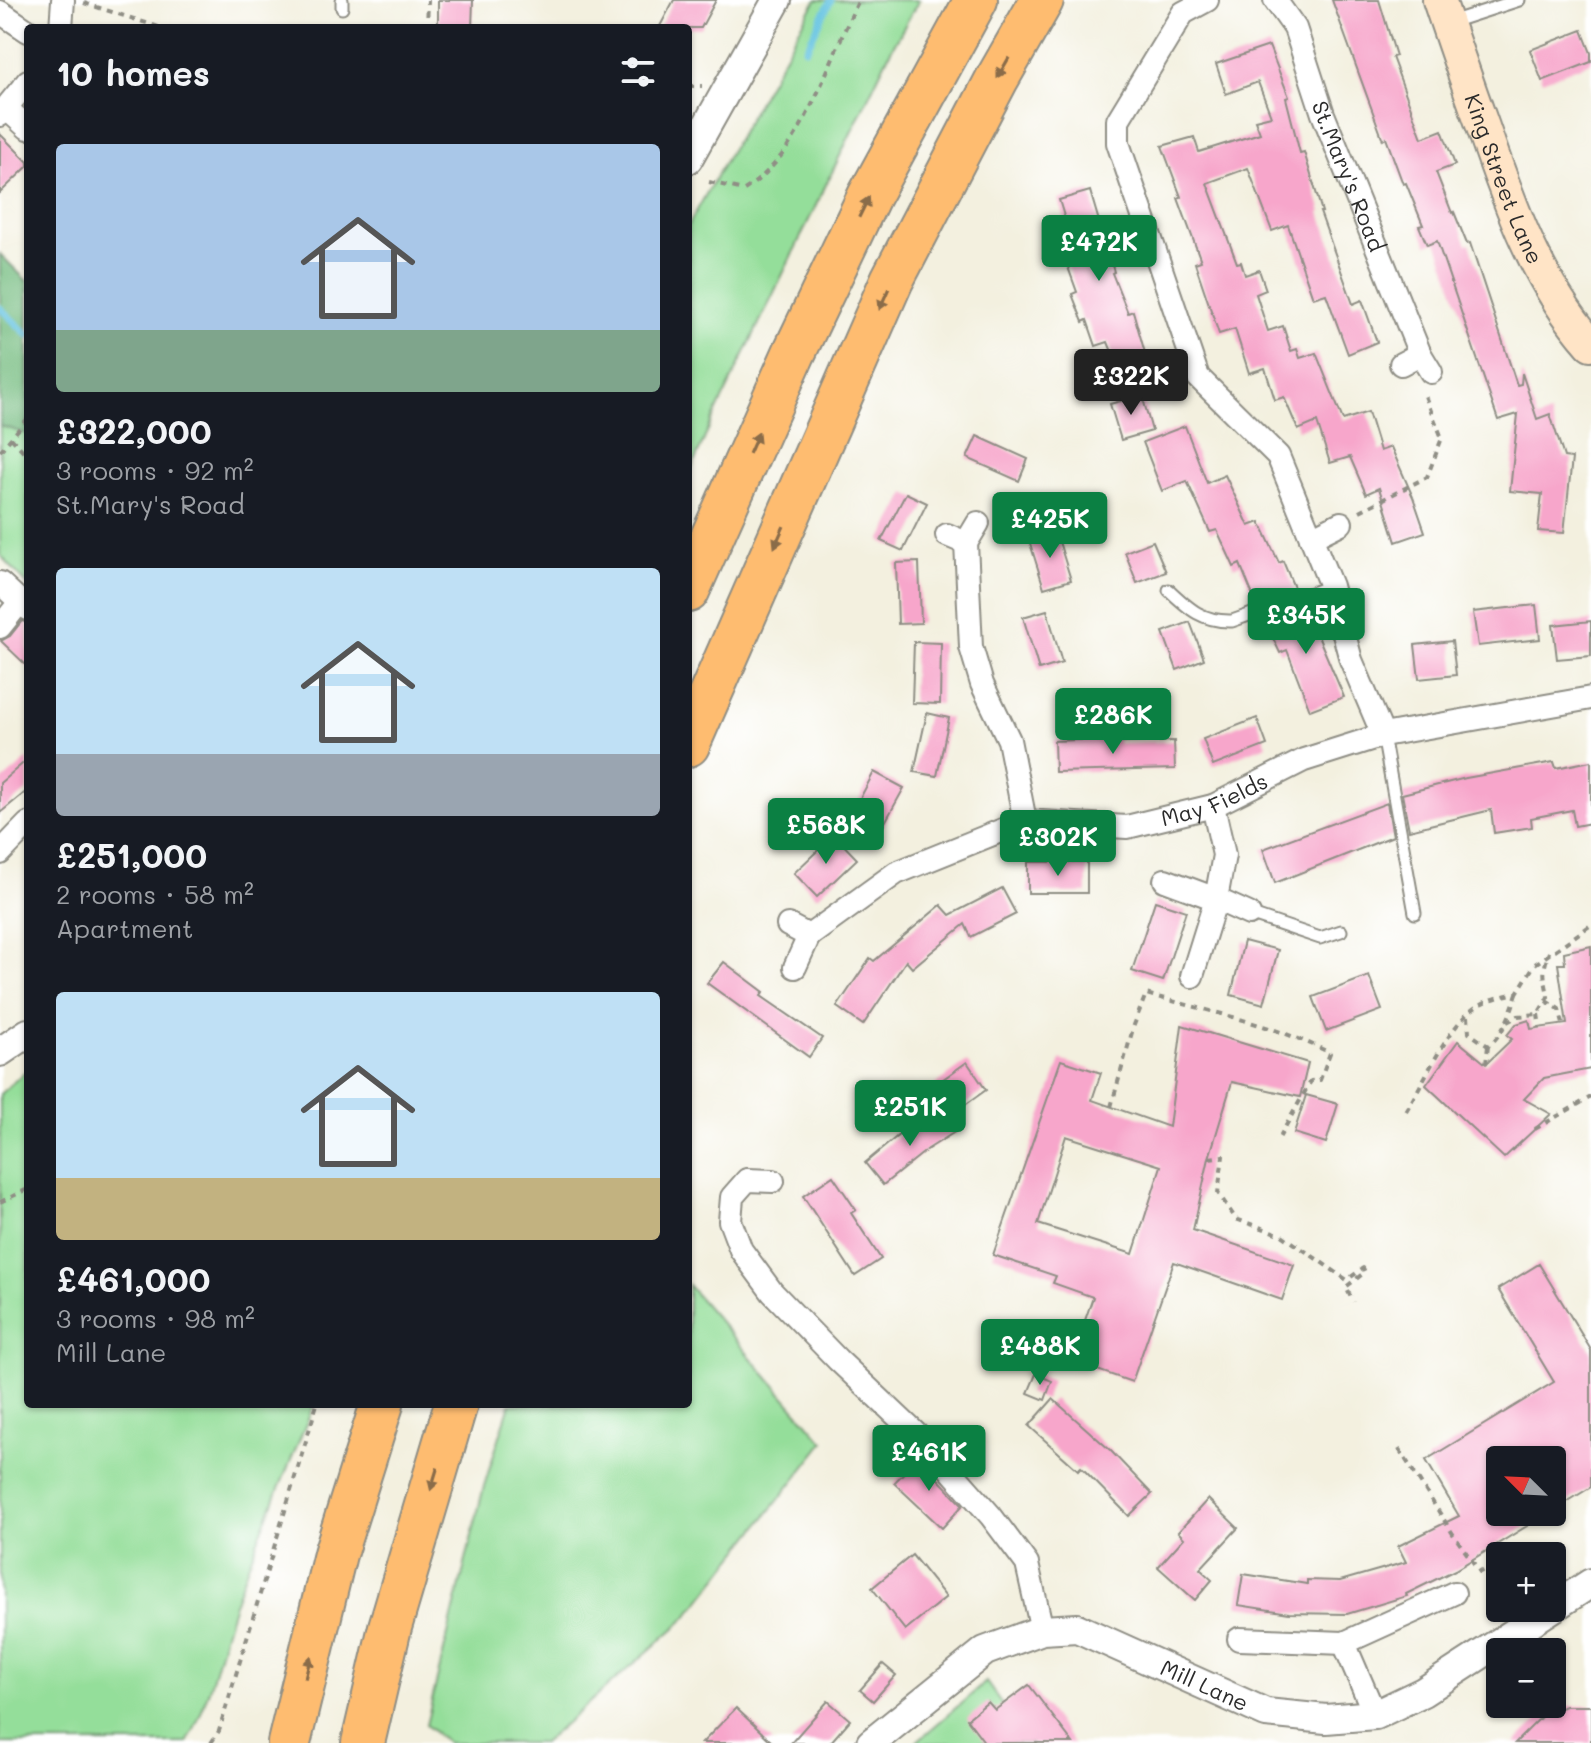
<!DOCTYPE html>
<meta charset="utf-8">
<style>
:root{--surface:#171b24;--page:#20242c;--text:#f1f3f6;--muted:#9ea1a6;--accent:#0b8043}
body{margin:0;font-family:Mali,sans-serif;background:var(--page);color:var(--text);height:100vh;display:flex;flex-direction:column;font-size:30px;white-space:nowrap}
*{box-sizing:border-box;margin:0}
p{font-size:26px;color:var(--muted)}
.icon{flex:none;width:44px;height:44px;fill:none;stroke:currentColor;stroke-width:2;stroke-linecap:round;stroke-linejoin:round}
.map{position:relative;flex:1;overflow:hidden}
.panel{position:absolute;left:24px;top:24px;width:668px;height:1384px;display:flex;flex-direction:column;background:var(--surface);border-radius:8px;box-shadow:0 2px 6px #0004}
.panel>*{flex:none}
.needle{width:52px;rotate:294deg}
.buttons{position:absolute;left:1486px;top:1446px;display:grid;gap:16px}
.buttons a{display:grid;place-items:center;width:80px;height:80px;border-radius:8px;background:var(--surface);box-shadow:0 2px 6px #0004;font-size:40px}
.price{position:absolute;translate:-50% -68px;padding:0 18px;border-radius:8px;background:var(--accent);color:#fff;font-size:26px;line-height:52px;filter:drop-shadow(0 2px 4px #0008)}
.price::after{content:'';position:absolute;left:50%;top:48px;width:24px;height:18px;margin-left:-12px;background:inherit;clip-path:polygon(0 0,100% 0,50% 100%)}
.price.on{background:#222;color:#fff}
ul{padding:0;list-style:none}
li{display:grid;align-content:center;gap:16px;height:424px;padding:0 32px}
li span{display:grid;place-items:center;height:248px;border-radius:8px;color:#555}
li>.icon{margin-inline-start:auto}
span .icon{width:144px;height:144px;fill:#fffc;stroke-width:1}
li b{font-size:34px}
h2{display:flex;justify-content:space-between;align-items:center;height:96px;padding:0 32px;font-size:34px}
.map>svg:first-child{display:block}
</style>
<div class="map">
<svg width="1591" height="1743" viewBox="0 0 1591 1743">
<rect width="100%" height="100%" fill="#fff"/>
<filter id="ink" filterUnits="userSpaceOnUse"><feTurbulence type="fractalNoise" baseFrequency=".0125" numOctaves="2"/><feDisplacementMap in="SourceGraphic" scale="16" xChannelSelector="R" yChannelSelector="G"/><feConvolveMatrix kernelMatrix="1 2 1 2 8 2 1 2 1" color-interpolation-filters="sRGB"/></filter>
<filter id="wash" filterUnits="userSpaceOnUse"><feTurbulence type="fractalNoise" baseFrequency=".006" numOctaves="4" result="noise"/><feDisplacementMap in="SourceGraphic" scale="32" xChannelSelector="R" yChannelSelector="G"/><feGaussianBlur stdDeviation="1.8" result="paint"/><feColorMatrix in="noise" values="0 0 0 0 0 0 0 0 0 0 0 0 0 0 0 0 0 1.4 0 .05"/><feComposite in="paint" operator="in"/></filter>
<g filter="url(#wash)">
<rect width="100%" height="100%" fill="#f3f0df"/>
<g fill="#94de9a" stroke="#608462" stroke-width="2">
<polygon points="816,0 919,0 890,52 712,421 688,477 688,226"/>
<polygon points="0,426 28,434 28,585 0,555"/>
<path d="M28,1069V1404H314C288,1470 257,1536 234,1604C218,1651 211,1699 187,1743H0V1094Z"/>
<polygon points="688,1285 824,1442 686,1618 543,1743 448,1743 426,1725 484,1486 510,1404 688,1404"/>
<polygon points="986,1682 1030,1743 915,1743"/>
</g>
<polygon fill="#77bd82" stroke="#517456" stroke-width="2" points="0,254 28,282 28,434 0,426"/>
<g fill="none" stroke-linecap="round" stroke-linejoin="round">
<g stroke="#63c3e1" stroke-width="7">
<polyline points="806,49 831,0"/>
<polyline points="0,308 28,335"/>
</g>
</g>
<g id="blocks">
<g fill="#f7a6cb" fill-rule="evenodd">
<polygon points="438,0 473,0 472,28 438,28"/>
<polygon points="674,0 716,0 701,28 659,28"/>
<polygon points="1332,0 1379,0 1396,56 1392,57 1422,138 1442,130 1455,165 1436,172 1452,213 1454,212 1467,244 1470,243 1517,385 1521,384 1522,373 1537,419 1550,414 1564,457 1572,458 1564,533 1538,531 1542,494 1510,491 1518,414 1498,420 1437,241 1427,245 1419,226 1423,225 1406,183 1403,184 1386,138 1383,140"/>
<polygon points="1582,30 1591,53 1591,62 1542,81 1530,50"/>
<polygon points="1269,46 1289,97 1286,98 1300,153 1304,152 1322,212 1320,212 1353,304 1362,300 1377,342 1348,354 1326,294 1313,298 1288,225 1272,231 1248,168 1207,183 1237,263 1241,262 1245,275 1259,270 1266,290 1256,294 1268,331 1283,326 1291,351 1297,349 1300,358 1316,353 1343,420 1368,412 1380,451 1391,447 1413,497 1425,532 1396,542 1379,488 1366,494 1350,457 1330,463 1317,422 1298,430 1284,397 1275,400 1265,368 1249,373 1235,329 1219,334 1195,263 1201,261 1178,198 1181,197 1162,146 1194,137 1199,152 1260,133 1255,120 1271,116 1258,82 1226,94 1216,64"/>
<polygon points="0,134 28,162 28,166 0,193"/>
<polygon points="1090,191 1114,272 1112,273 1128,313 1133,311 1147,360 1128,366 1117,364 1108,342 1096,346 1087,320 1083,322 1072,294 1077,292 1064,256 1075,252 1059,200"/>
<polygon points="1142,395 1152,431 1121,440 1110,404"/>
<polygon points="1185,426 1207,483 1225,475 1249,526 1260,522 1279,563 1283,561 1295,590 1256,603 1240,564 1234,567 1217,530 1210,532 1187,481 1162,491 1143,442"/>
<polygon points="977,436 1028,459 1019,481 967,458"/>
<polygon points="906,493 927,503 903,551 881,541"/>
<polygon points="1056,532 1071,580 1044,588 1029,540"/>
<polygon points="1153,541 1166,572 1137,583 1125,552"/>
<polygon points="919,562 921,623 898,624 896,563"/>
<polygon points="1302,605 1303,609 1306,608 1344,697 1310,710 1287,650 1280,653 1264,619"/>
<polygon points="1536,605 1540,639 1478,646 1473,612"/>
<polygon points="1047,610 1062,663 1039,670 1023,617"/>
<polygon points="22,621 28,623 28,667 1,641 10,636"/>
<polygon points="1591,621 1591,656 1557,659 1553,625"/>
<polygon points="1190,622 1204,659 1177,670 1163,632"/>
<polygon points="1452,641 1456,675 1419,679 1415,645"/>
<polygon points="914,642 941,643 940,704 912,703"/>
<polygon points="927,713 949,718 937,776 914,772"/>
<polygon points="1257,718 1267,745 1213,766 1203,739"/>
<polygon points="1118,738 1118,743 1174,741 1175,769 1055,772 1054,741"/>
<polygon points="28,759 28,790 0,813 0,783"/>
<polygon points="1591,761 1591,823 1575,826 1572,810 1531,818 1532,827 1494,833 1491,810 1409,830 1402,794 1466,778 1554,762 1556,768"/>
<polygon points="874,772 904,788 878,835 849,819"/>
<polygon points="1387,803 1393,836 1275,883 1263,849"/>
<polygon points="834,835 857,859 817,897 794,873"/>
<rect x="1028" y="862" width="59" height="31"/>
<polygon points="1002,888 1016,914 971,937 965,924 912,968 906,961 863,1025 837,1007 870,958 874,961 941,905 950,915"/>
<polygon points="1155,901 1186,911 1163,981 1132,971"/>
<polygon points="1244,941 1278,950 1264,1004 1231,995"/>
<polygon points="1591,946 1591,1069 1544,1078 1524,1099 1551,1114 1504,1158 1426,1085 1458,1041 1486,1064 1512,1039 1507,1035 1516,1024 1529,1020 1531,1029 1567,1024 1558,964 1565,964 1564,952"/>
<polygon points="724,962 764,992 761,996 822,1038 809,1057 707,983"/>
<polygon points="1369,976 1382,1010 1326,1031 1313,997"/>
<path d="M1182,1025L1308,1063L1300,1097L1232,1082L1209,1158L1193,1230L1294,1265L1282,1300L1174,1262L1132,1382L1071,1361L1093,1297L1053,1283L1056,1276L993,1255L1061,1060L1101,1073L1092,1100L1169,1127ZM1066,1136L1161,1166L1133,1254L1038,1224Z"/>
<polygon points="967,1062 986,1090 955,1112 935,1085"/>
<polygon points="1306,1095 1338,1104 1326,1143 1294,1133"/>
<polygon points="946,1111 958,1130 928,1149 883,1185 865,1163 900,1134 904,1139"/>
<polygon points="833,1176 856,1210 851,1213 881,1259 855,1276 803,1196"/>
<polygon points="1539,1264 1591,1350 1591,1487 1552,1511 1552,1460 1500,1460 1500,1512 1550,1512 1455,1570 1406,1594 1407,1596 1347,1614 1289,1613 1238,1605 1243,1574 1307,1584 1307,1580 1340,1581 1406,1562 1398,1546 1459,1516 1426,1460 1554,1382 1498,1289"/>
<polygon points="1036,1374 1052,1381 1045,1400 1028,1393"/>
<polygon points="1053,1399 1110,1450 1152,1494 1129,1516 1081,1467 1078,1470 1029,1426"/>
<polygon points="918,1458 963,1505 942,1528 894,1483"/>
<polygon points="1208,1499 1238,1528 1200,1569 1212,1580 1195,1600 1158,1567 1184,1538 1178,1532"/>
<polygon points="912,1555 946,1597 905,1630 872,1588"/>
<polygon points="883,1664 896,1675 873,1701 860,1690"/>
<polygon points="1029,1685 1073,1743 985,1743 967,1719 988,1702 995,1710"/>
<polygon points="828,1701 850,1720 830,1743 791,1743"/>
<polygon points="1565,1706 1591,1706 1591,1743 1515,1743 1542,1716"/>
<polygon points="736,1708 773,1743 702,1743"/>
</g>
</g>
</g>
<g filter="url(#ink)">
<use href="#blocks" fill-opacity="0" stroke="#8f8e85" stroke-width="2"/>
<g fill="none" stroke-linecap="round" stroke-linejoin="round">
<defs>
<g id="service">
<polyline points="342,8 342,0"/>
<polyline points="1448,23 1519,0"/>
<path d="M1169,590C1189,609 1203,622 1232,621L1331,586"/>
<polyline points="1383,735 1415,913"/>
<polyline points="1249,914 1320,938 1341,931"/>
</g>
<g id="minor">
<polyline points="1207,0 1183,13 1118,120 1118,143 1198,377 1278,456 1331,586 1351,660 1383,735"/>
<path id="s1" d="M1275,0L1295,28L1323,114L1420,354L1431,372"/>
<polyline points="0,12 28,31"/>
<polyline points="61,28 63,0"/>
<polyline points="6,108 28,128"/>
<polyline points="0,115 28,81"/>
<polyline points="1401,364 1420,354"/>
<polyline points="947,535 966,543 971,647 982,684 1009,740 1025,821"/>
<polyline points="1311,538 1341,523"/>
<polyline points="966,543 978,523"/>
<polyline points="0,583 28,609"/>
<polyline points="0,627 20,602"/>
<polyline points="0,853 28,824"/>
<polyline points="1165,880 1216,899 1224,855 1213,806"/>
<path id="s2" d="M788,925L809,936L896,873L1025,821L1127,827L1213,806L1304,760L1383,735L1591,698"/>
<polyline points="795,967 809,936"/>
<polyline points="1192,976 1216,899 1249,914"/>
<polyline points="773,1181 747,1180 732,1197 730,1221 741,1250 772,1292 838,1360 930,1447 991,1516 1027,1564 1042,1630"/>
<polyline points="1239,1639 1344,1643"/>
<polyline points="1375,1715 1344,1643 1454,1593"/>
</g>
<g id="tertiary">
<polyline points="688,159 777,0"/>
<polyline points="0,1052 28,1033"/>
<path id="s3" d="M871,1743L985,1651L1042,1630L1077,1628L1266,1713L1326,1719L1375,1715L1423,1692L1591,1583"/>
</g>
<g id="secondary">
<path id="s4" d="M1439,0C1453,42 1468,85 1483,127C1509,203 1537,283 1591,344"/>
</g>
<g id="motorway">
<polyline points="688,591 794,353 869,196 976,0"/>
<polyline points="688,745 892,280 997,79 1042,0"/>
<polyline points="289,1743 335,1554 382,1404"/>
<polyline points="363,1743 390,1627 456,1404"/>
</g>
</defs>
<use href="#service" stroke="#8f8e85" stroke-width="15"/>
<use href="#minor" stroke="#8f8e85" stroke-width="26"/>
<use href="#tertiary" stroke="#8f8e85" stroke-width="32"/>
<use href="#secondary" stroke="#8f8e85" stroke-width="36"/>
<use href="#motorway" stroke="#8f8e85" stroke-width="46"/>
<g stroke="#8f8e85" stroke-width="4" stroke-dasharray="6 6" stroke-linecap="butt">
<polyline points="84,3 162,28"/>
<polyline points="427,28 428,0"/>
<polyline points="688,86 702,86"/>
<path d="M709,182L744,190C806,151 826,63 859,0"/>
<polyline points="11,438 28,456"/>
<polyline points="0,451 28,418"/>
<polyline points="1360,511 1427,477 1442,438 1423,391"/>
<polyline points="1546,1001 1559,1009 1563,1024"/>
<polyline points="1538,1014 1540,1027"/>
<path d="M1468,1016L1469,1033L1488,1046C1504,1034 1511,1012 1517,993"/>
<path d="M1507,1022L1518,1016L1538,1014L1548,997C1545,975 1541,975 1549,952"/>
<polyline points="1486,1064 1488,1046"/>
<path d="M1111,1107L1134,1025L1146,994C1208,1011 1273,1024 1330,1053L1320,1080L1311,1081L1279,1138"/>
<path d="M1406,1111C1424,1081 1442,1040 1466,1015C1479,1002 1500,996 1517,993L1535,964L1591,925"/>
<polyline points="1535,1129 1591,1097"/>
<polyline points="1209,1158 1223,1156 1218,1193 1236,1219 1282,1235 1347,1280 1363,1268 1365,1272 1346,1287 1353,1302"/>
<polyline points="0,1202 28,1189"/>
<polyline points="1399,1449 1453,1534 1480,1572 1500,1562"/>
<polyline points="1512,1556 1522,1551"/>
<polyline points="211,1743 219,1731 317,1404"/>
</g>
<use href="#service" stroke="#fff" stroke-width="11"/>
<use href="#minor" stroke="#fff" stroke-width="22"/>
<use href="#tertiary" stroke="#fff" stroke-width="28"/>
<use href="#secondary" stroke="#ffe4c6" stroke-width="32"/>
<use href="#motorway" stroke="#febc70" stroke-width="42"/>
</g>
<defs><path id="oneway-solid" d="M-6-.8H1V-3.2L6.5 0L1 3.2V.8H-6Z" transform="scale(2)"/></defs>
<g fill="#8a6c4a">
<use href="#oneway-solid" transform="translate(1003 68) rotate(120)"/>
<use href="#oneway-solid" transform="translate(864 207) rotate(-64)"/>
<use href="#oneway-solid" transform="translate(884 299) rotate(114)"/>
<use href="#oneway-solid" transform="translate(754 443) rotate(-66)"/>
<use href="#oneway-solid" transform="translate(779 537) rotate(114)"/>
<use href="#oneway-solid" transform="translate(434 1479) rotate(107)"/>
<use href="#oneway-solid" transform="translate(308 1667) rotate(-76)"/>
</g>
</g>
<g text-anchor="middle" stroke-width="6" stroke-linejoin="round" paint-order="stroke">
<g font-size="22" fill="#2b2b2b" stroke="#fff">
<text dy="8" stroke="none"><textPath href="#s1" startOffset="192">St.Mary's Road</textPath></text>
<text dy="8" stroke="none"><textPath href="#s4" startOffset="190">King Street Lane</textPath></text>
<text dy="8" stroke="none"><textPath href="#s2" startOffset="464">May Fields</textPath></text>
<text dy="8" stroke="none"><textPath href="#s3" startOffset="382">Mill Lane</textPath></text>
</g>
</g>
</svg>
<div class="buttons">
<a><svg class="needle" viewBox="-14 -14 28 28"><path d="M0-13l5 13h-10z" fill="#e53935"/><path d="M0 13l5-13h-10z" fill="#9ea1a6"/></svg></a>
<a>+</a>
<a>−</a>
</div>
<b class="price" style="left:1099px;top:283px">£472K</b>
<b class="price on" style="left:1131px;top:417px">£322K</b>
<b class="price" style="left:1050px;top:560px">£425K</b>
<b class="price" style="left:1306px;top:656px">£345K</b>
<b class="price" style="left:1113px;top:756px">£286K</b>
<b class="price" style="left:826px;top:866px">£568K</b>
<b class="price" style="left:1058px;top:878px">£302K</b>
<b class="price" style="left:910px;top:1148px">£251K</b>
<b class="price" style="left:1040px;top:1387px">£488K</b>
<b class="price" style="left:929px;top:1493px">£461K</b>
<section class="panel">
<h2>10 homes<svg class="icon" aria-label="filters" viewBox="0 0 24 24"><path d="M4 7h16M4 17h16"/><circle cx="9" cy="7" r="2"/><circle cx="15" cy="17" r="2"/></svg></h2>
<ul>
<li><span style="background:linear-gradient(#a9c7e8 75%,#7fa58c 0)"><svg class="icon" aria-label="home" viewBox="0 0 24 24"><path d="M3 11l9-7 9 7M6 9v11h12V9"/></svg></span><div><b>£322,000</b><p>3 rooms · 92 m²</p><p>St.Mary's Road</p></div></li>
<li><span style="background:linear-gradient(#bfe0f5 75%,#9aa5b1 0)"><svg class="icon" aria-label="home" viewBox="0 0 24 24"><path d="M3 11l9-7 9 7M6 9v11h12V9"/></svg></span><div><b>£251,000</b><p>2 rooms · 58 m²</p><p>Apartment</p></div></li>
<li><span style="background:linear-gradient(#bfe0f5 75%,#c2b280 0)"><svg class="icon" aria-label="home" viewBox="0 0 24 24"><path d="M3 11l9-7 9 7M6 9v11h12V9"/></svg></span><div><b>£461,000</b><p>3 rooms · 98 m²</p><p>Mill Lane</p></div></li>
</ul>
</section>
</div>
